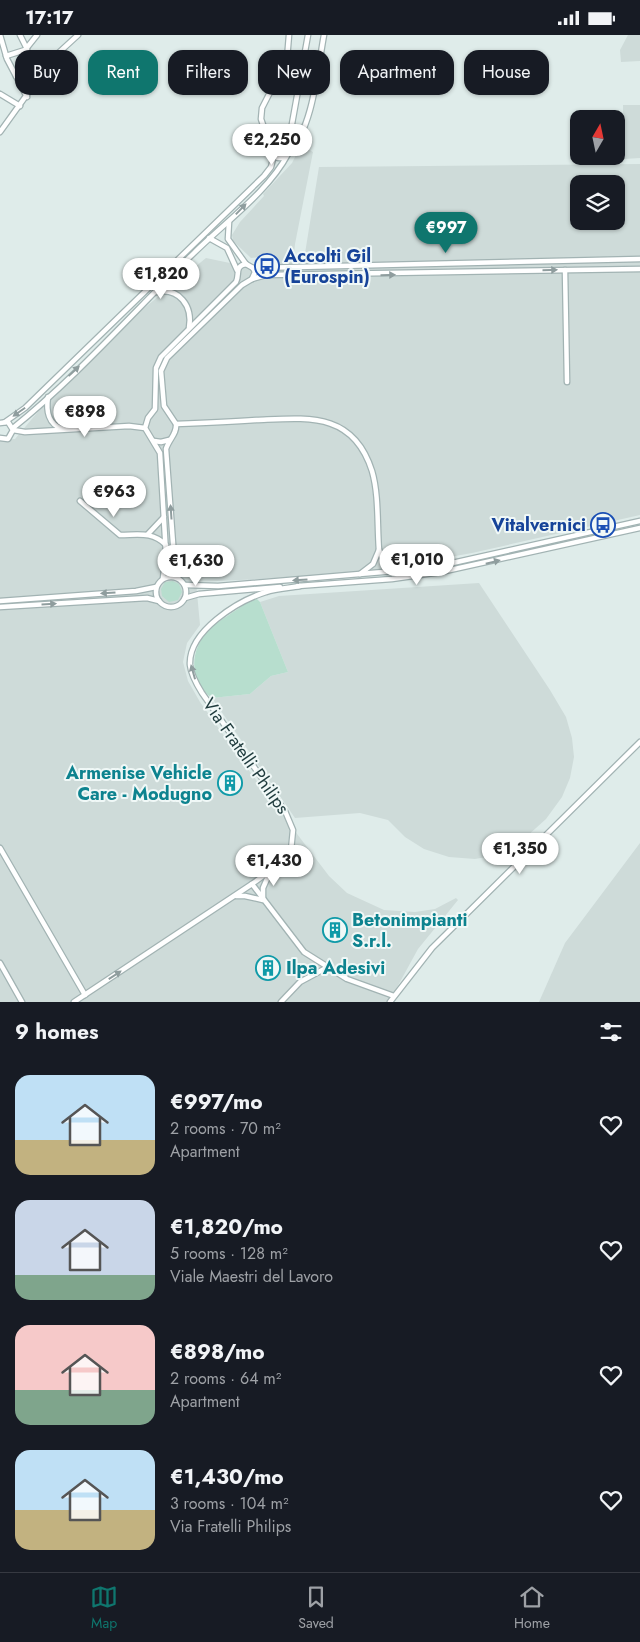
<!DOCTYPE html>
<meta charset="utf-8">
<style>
:root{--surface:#171b24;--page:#20242c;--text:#f1f3f6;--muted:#9ea1a6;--line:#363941;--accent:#0f766e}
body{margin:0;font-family:Jost,sans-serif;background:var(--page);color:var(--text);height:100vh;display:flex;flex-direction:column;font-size:19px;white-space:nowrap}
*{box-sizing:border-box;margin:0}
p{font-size:16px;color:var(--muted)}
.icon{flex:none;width:28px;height:28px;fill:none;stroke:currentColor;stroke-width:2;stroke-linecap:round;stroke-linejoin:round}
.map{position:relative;height:967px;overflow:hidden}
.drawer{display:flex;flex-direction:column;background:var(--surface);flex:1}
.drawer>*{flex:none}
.banner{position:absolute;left:15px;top:15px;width:610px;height:45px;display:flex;gap:10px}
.needle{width:32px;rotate:9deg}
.controls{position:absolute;left:570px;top:75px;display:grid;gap:10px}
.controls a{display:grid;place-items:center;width:55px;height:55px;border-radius:10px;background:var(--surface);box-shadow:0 1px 4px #0004;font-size:25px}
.price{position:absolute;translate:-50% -42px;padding:0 11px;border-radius:18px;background:#fff;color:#222;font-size:16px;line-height:32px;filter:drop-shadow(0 1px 2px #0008)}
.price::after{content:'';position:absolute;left:50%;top:30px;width:15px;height:11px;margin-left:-8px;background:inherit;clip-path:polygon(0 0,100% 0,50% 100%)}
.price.current{background:var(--accent);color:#fff}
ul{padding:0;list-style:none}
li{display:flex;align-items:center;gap:15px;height:125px;padding:0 15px}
li span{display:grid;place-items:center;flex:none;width:140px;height:100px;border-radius:15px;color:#555}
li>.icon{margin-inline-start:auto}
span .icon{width:60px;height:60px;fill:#fffc;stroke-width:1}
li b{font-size:21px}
h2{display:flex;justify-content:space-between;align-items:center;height:60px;padding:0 15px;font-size:21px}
.pill{padding:0 18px;border-radius:15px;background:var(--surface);box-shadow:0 1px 4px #0004;font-size:18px;line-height:45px}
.pill.current{background:var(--accent);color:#fff}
.status{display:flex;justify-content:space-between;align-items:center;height:35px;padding:0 25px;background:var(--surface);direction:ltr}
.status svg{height:14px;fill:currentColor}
.dock{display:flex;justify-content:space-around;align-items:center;height:70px;border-top:1px solid var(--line);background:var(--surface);font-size:14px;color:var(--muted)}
.dock a{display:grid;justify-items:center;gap:2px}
.dock .current{color:var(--accent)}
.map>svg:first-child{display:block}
</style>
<div class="status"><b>17:17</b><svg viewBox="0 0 49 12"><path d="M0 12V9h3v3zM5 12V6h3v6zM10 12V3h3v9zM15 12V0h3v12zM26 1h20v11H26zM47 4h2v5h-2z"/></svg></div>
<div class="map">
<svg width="640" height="967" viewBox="0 0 640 967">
<rect width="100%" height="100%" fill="#dfecea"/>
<g fill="#cedbd9" fill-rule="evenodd">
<polygon points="628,0 640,0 640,26 621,27 620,15"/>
<polygon points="623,70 640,70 640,123 624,124"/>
<polygon points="301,110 313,117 295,209 293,230 263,231 264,226 260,222 251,223 233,206 232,200 240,187 264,161 263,159 292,128"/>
<path d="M640,129V480L472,518L349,540L196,547L200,590L187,608L183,627L188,646L200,667L244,729L329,841L347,858L384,875L415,877L435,874L456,863L458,865L418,914L389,967H0V405L15,404L47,366L138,278L206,223L301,243L319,132ZM579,149H616V186H579Z"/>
<polygon points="479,548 550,655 566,682 572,703 574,722 570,743 562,762 546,784 516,811 498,820 475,824 449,822 424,814 405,802 388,785 360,778 295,783 212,663 250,659 271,641 288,637 260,567 279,561"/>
<polygon points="640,808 640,967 539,967 565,908"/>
</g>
<g fill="#b7dece">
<polygon points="173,546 179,549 182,557 178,565 169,567 162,561 161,554 165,547"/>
<path d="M257,564L260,567L288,637L271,641L250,659L212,663C189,647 189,616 208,596C215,588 225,583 233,577C240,573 248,565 257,564Z"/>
</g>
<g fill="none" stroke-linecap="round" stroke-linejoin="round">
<defs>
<g id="minor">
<polyline points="0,0 7,24 27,62"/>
<polyline points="20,0 27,14"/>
<polyline points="6,21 25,15 37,0"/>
<polyline points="16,41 30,35 41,39"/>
<polyline points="0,59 20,71"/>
<polyline points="0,97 54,22 78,0"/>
<circle cx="280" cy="115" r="8"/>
<polyline points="288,111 308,0"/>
<polyline points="272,116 261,84 262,73 287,24 289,0"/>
<path d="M289,116C313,95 318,31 324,0"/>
<polyline points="229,187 228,204 246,229"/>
<polyline points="209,203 227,213 237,235"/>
<polyline points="253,233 640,224"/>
<polyline points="565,235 567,347"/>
<path d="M156,257C179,252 193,271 189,293"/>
<path d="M48,362C46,375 48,390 63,394"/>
<polyline points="5,387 25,373 264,141 271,132 274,120"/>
<polyline points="0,388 8,387 13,395 8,404 0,403"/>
<path d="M176,389C203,388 229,387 256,385C307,383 353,376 372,436C379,460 377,490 379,515C383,526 387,532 399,535"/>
<path d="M13,393C78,341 134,276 194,218C224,188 268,157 288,119"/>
<polyline points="13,395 25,397 129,391 145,393"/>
<polyline points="154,406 161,407 169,405"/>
<path d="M80,466L120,500C138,500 152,496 166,510"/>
<polyline points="148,499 164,482"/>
<polyline points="360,539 373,529 379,515"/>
<circle cx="171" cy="557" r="15"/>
<path d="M163,543L166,519L160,418L145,393L148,383L155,374L156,333L161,322L236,247C240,240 234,231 246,229L253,233L255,237L252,244"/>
<path d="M178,543L175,535L166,414C169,404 177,399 176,389L164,371L161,336L167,323L242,250L252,244L266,240L640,234"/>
<polyline points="185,550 218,551 430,533 640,486"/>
<polyline points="298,551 392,544 441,537 640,493"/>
<polyline points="185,563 199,559 280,552"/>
<polyline points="0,566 136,556 156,552"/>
<polyline points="0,572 147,563 159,566"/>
<polyline points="0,813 85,960"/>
<polyline points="252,849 304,917 347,944 394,961"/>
<polyline points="236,861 245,861 263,865 263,853 270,837"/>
<polyline points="0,928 22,967"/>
<path d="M74,967L252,849L280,829L291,815L293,795L285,776L202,658C197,650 191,640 190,630C188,596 238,566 266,557C277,554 289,553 300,551"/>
<polyline points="281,967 300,947 326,933"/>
<polyline points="390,967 432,913 640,707"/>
</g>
</defs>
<use href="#minor" stroke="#a2b3b3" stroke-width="7"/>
<use href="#minor" stroke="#fff" stroke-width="4.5"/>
</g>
<defs><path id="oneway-solid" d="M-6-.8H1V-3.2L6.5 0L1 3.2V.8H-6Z" transform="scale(1.25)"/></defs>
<g fill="#8f9d9e">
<use href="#oneway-solid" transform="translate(241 174) rotate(-46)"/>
<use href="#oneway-solid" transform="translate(550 235) rotate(-1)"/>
<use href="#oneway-solid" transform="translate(388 240) rotate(-1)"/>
<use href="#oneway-solid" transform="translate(74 336) rotate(-43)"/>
<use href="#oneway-solid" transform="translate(19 377) rotate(145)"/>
<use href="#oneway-solid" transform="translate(171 477) rotate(-94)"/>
<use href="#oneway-solid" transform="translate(493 527) rotate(-14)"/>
<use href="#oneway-solid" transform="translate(300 545) rotate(176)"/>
<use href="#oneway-solid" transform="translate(108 558) rotate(176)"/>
<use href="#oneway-solid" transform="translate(49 569) rotate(-4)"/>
<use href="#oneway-solid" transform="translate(193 637) rotate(-106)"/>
<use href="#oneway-solid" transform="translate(115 940) rotate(-33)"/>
</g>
<defs>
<symbol id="bus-ring" viewBox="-11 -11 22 22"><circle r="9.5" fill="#f0f8f7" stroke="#1a4fb4" stroke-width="1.5"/><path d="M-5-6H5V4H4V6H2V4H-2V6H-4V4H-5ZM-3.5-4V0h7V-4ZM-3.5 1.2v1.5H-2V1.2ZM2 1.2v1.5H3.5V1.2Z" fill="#1a4fb4"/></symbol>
<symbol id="building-ring" viewBox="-11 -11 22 22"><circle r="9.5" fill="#f0f8f7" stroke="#0f9aa8" stroke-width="1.5"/><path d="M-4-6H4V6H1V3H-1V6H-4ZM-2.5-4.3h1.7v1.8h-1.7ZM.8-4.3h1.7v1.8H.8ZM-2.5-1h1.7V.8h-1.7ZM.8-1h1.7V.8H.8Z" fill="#0f9aa8"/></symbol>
</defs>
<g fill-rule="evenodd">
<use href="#bus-ring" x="253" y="217" width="28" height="28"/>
<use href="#bus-ring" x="589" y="476" width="28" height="28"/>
<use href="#building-ring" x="216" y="734" width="28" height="28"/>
<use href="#building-ring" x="321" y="881" width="28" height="28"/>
<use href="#building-ring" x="254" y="919" width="28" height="28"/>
</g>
<g text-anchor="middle" stroke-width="4" stroke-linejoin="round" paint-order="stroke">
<g font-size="18" font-weight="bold" fill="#164399" stroke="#f0f8f7" text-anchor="start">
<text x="284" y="227">Accolti Gil<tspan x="284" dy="21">(Eurospin)</tspan></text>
<text x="586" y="496" text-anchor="end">Vitalvernici</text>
</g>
<g font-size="18" fill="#1f3b3d" stroke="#f0f8f7">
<text transform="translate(246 721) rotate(55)" y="6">Via Fratelli Philips</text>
</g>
<g font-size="18" font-weight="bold" fill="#0d838f" stroke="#f0f8f7" text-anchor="start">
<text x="212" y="744" text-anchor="end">Armenise Vehicle<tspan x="212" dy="21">Care - Modugno</tspan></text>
<text x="352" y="891">Betonimpianti<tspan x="352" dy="21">S.r.l.</tspan></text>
<text x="286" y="939">Ilpa Adesivi</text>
</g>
</g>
</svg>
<div class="controls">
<a><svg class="needle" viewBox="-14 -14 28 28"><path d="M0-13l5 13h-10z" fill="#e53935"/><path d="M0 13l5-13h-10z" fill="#9ea1a6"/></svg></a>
<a><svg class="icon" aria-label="layers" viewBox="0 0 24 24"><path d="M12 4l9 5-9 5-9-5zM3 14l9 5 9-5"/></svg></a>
</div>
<b class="price" style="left:272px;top:131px">€2,250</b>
<b class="price current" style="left:446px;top:219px">€997</b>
<b class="price" style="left:161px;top:265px">€1,820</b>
<b class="price" style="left:85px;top:403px">€898</b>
<b class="price" style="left:114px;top:483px">€963</b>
<b class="price" style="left:417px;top:551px">€1,010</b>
<b class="price" style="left:196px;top:552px">€1,630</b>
<b class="price" style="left:520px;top:840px">€1,350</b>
<b class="price" style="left:274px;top:852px">€1,430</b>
<div class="banner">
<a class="pill">Buy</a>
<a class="pill current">Rent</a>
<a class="pill">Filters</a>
<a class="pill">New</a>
<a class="pill">Apartment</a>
<a class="pill">House</a>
</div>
</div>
<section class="drawer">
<h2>9 homes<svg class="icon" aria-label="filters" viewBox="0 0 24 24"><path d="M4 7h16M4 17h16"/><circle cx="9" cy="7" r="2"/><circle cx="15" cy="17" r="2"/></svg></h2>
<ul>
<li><span style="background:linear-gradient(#bfe0f5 65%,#c2b280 0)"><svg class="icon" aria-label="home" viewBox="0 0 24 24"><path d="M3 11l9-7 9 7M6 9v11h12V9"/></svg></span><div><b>€997/mo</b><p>2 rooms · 70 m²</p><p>Apartment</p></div><svg class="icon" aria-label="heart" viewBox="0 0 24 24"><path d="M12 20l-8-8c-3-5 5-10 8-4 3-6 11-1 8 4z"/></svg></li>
<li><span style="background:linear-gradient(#c9d6e8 75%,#7fa58c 0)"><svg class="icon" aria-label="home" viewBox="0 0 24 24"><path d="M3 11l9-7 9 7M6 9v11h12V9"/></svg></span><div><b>€1,820/mo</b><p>5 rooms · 128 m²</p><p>Viale Maestri del Lavoro</p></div><svg class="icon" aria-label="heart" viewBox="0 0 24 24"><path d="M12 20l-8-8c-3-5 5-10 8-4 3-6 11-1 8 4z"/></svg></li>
<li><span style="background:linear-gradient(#f6c9c9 65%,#7fa58c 0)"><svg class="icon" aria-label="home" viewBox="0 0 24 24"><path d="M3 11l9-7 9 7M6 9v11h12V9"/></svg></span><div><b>€898/mo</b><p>2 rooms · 64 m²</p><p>Apartment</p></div><svg class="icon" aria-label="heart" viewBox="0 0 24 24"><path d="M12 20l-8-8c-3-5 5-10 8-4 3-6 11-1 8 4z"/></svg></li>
<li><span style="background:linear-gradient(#bfe0f5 60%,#c2b280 0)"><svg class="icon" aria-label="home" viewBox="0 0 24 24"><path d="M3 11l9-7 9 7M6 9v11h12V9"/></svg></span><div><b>€1,430/mo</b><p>3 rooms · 104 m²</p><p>Via Fratelli Philips</p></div><svg class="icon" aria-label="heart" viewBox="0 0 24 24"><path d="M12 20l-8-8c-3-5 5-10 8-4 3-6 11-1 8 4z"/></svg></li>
</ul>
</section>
<nav class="dock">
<a class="current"><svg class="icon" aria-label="map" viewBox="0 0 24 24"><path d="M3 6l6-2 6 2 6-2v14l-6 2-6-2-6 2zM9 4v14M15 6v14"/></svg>Map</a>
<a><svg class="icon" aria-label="saved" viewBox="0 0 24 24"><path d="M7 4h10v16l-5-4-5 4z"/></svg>Saved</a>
<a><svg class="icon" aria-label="home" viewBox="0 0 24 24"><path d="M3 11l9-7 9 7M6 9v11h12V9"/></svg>Home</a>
</nav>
